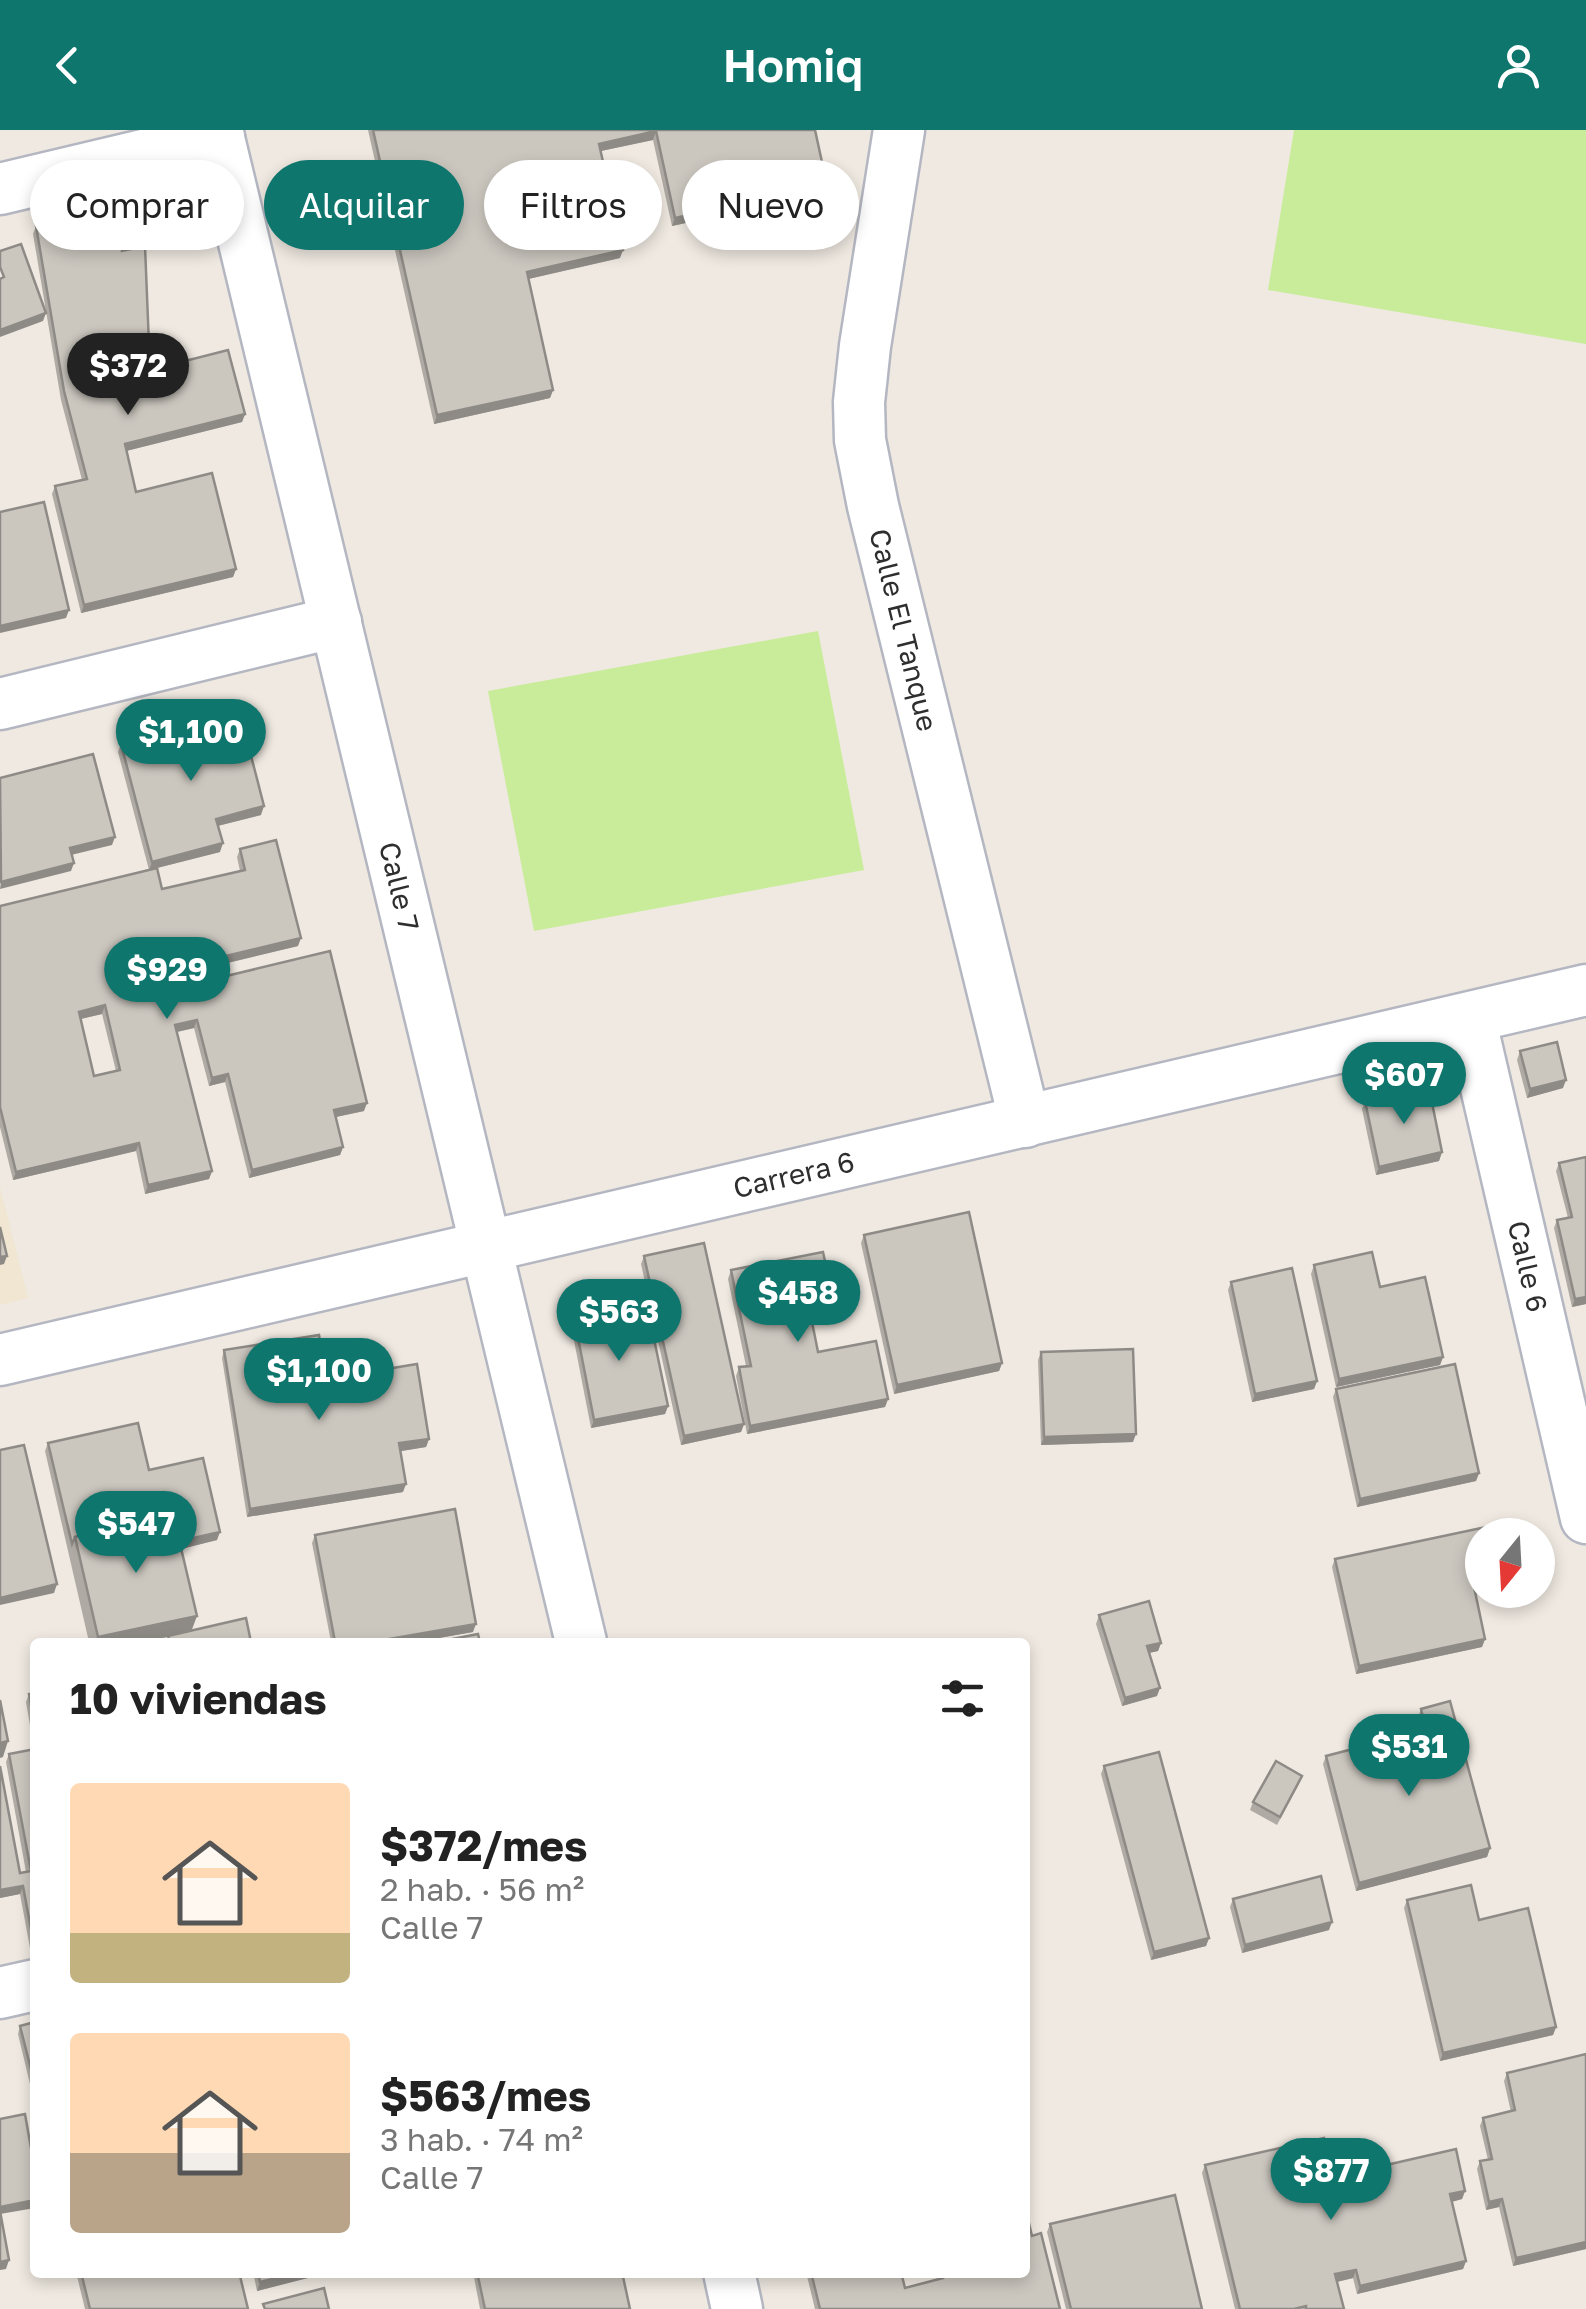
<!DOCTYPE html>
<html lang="es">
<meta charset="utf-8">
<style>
:root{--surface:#fff;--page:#f2f2f2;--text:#222;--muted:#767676;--accent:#0f766e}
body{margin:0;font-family:"Golos Text",sans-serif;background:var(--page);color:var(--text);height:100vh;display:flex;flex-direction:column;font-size:38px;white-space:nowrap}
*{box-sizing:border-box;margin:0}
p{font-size:32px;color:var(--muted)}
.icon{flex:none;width:55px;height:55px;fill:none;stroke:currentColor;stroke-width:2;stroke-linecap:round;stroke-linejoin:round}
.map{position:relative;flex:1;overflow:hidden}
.side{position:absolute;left:30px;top:1508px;width:1000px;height:640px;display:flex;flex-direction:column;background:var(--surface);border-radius:10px;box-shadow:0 5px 15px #0003}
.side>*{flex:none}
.hud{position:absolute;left:30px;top:30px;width:1000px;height:90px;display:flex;gap:20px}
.needle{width:65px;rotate:198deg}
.fabs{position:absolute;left:1465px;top:1388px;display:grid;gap:20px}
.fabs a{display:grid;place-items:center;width:90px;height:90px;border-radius:50%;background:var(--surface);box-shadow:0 5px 15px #0003;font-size:50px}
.price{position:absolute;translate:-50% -85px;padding:0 22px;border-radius:35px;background:var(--accent);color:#fff;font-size:32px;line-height:65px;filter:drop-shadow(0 2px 5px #0008)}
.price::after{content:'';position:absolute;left:50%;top:60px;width:30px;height:22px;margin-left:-15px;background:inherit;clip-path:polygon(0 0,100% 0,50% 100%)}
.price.on{background:#222;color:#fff}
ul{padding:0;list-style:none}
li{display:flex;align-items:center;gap:30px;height:250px;padding:0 40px}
li span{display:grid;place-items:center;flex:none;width:280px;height:200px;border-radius:10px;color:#555}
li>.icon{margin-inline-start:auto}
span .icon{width:120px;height:120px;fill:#fffc;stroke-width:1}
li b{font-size:42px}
h2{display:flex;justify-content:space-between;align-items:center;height:120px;padding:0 40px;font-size:42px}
.tag{padding:0 35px;border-radius:45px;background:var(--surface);box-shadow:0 5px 15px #0003;font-size:35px;line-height:90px}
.tag.on{background:var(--accent);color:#fff}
header{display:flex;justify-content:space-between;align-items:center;height:130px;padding:0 40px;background:var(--accent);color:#fff;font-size:45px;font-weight:600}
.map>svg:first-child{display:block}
</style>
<header><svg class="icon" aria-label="back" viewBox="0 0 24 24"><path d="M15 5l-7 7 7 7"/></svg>Homiq<svg class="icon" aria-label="person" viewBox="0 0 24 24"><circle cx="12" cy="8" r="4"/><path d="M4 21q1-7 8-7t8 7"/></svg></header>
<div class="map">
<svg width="1586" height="2179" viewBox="0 0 1586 2179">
<rect width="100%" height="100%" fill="#efe9e1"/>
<polygon fill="#f0e6d1" points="0,1057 28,1168 0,1175"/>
<g fill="#c9ec9a">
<polygon points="1294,0 1586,0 1586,214 1268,160"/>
<polygon points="818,501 864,740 534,801 488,561"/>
</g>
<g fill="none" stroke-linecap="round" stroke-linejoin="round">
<defs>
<g id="minor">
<path id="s1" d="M217,0L581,1512"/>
<path id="s2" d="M899,0L865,216L859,272L860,310L873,376L1025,992"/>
<polyline points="0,59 219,7"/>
<polyline points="0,574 336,492"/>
<path id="s3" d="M1470,888L1586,1388"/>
<path id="s4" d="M0,1230L1586,860"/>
<polyline points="0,1863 35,1855"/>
<polyline points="729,2142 737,2179"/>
</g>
</defs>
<use href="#minor" stroke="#b4b7c1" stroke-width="55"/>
<use href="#minor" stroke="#fff" stroke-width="50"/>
</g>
<g fill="#afaba4" fill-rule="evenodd">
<polygon points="368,0 815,0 827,55 824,63 672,96 653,10 601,21 620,128 528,149 553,260 550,268 434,294"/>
<polygon points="36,96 122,121 150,240 245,284 242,292 126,321 136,362 236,439 233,447 81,483 52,364 55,356 82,350 61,270 33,104"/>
<polygon points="121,614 261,685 218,696 220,722 149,740 118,622"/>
<path d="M240,719L298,816L186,843L189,855L364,981L336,987L343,1017L340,1025L249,1048L225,952L209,956L194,898L177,902L212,1041L209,1049L145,1064L136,1021L13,1050L0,997V776L162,759L240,741L237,727ZM102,884L116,941L94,946L81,889Z"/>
<polygon points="1520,921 1563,958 1527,968 1517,930"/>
<polygon points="1365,971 1442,1022 1439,1031 1376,1045 1362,979"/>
<polygon points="1586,1027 1586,1174 1572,1177 1554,1098 1557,1090 1568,1088 1556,1041 1559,1033"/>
<polygon points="864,1105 1002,1233 999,1241 894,1264 861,1113"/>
<polygon points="644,1126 744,1294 741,1302 681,1315 641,1134"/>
<polygon points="1314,1135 1380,1157 1443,1227 1440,1235 1336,1257 1311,1144"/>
<polygon points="731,1140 833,1190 813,1194 818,1222 888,1269 885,1277 747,1304 736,1246 739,1237 746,1236 728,1149"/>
<polygon points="1231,1152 1317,1251 1314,1259 1252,1272 1228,1160"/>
<polygon points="573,1182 610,1194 668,1276 665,1284 591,1298 570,1190"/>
<polygon points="224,1220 326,1249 429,1309 426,1317 400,1321 403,1362 247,1387 222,1228"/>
<polygon points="1041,1222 1133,1312 1041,1315 1038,1230"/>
<polygon points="1336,1259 1479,1343 1476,1351 1357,1377 1333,1267"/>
<polygon points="48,1313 149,1340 217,1410 181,1419 192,1501 251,1512 166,1512 168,1507 142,1512 89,1512 45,1321"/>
<polygon points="315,1405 473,1502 416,1512 331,1512 312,1413"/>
<polygon points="1482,1405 1482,1438 1470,1440 1485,1509 1482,1517 1356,1544 1332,1437 1335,1429"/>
<polygon points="1099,1485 1161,1513 1158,1521 1149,1523 1157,1566 1122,1576 1096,1494"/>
<polygon points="35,1563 35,1828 32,1829 20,1764 0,1768 0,1636 20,1743 26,1742 6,1632 9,1624 34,1619 26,1572 29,1564"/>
<polygon points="1421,1579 1490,1718 1487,1727 1356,1761 1323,1634 1326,1626 1422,1601 1418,1587"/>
<polygon points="1104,1636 1209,1808 1206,1816 1151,1830 1101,1644"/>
<polygon points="1299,1654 1277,1695 1250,1680 1253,1672"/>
<polygon points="1233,1769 1329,1800 1242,1823 1230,1777"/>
<polygon points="1407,1770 1479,1790 1556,1897 1553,1905 1440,1931 1404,1778"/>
<polygon points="35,1892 35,1975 18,1904 20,1896"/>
<polygon points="1507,1943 1586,2119 1513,2136 1499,2077 1486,2080 1477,2039 1480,2031 1488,2030 1480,1996 1483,1988 1511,1982 1504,1951"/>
<polygon points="1205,2035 1465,2061 1462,2069 1452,2072 1466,2131 1463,2139 1357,2164 1353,2148 1337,2152 1344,2179 1235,2179 1202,2043"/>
<polygon points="1050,2094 1202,2179 1066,2179 1047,2102"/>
<polygon points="1032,2106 1060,2179 815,2179 806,2142 901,2142 905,2158 939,2149 937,2142 1025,2142"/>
<polygon points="76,2142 239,2142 248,2179 85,2179"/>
<polygon points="253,2142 331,2142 257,2161"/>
<polygon points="473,2142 622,2142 630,2179 480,2179"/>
</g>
<g fill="#8e8b86">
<polygon points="656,1 653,10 596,22 599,14"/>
<polygon points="827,55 824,63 672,96 675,88"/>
<polygon points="623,120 620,128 524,150 527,142"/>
<polygon points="46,183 43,191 0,207 0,200"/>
<polygon points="553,260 550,268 434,294 437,285"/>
<polygon points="245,284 242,292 122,322 125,314"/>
<polygon points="236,439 233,447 81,483 84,475"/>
<polygon points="69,480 66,488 0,503 0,496"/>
<polygon points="264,676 261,685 213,697 216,689"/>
<polygon points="115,707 112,715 67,726 70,718"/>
<polygon points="223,713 220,722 149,740 152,732"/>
<polygon points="74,733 71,741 0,759 1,752"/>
<polygon points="301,808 298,816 181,844 184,836"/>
<polygon points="105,875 102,884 76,890 79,882"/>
<polygon points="197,890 194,898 172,903 175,895"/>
<polygon points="228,944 225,952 209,956 212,948"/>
<polygon points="1566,950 1563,958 1527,968 1530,959"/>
<polygon points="367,973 364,981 331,988 334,980"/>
<polygon points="139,1013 136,1021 13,1050 16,1042"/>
<polygon points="343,1017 340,1025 249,1048 252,1040"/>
<polygon points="1442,1022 1439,1031 1376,1045 1379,1037"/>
<polygon points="212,1041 209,1049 145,1064 148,1055"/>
<polygon points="7,1126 4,1134 0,1135 0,1127"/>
<polygon points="1586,1167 1586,1174 1572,1177 1575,1169"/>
<polygon points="836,1182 833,1190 808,1195 811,1187"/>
<polygon points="1443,1227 1440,1235 1336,1257 1339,1249"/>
<polygon points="1002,1233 999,1241 894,1264 897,1255"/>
<polygon points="1317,1251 1314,1259 1252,1272 1255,1264"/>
<polygon points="888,1269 885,1277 747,1304 750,1296"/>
<polygon points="668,1276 665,1284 591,1298 594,1290"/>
<polygon points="744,1294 741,1302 681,1315 684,1306"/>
<polygon points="1136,1304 1133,1312 1041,1315 1044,1307"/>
<polygon points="429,1309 426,1317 396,1322 399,1313"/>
<polygon points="1479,1343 1476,1351 1357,1377 1360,1369"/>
<polygon points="406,1354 403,1362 247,1387 250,1379"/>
<polygon points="220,1402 217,1410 173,1421 176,1412"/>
<polygon points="1482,1430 1482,1438 1466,1441 1469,1433"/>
<polygon points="57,1454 54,1463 0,1475 0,1468"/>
<polygon points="197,1486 191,1502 142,1512 96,1512 98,1507"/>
<polygon points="476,1494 473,1502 416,1512 372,1512"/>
<polygon points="1485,1509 1482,1517 1356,1544 1359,1536"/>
<polygon points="1161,1513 1158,1521 1144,1524 1147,1516"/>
<polygon points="1160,1558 1157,1566 1122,1576 1125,1568"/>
<polygon points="8,1611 3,1627 0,1628 0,1613"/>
<polygon points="1490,1718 1487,1727 1356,1761 1359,1753"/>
<polygon points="23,1756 20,1764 0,1768 0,1760"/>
<polygon points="1332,1792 1329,1800 1242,1823 1245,1815"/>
<polygon points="1209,1808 1206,1816 1151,1830 1154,1822"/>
<polygon points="1556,1897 1553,1905 1440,1931 1443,1923"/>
<polygon points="1465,2061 1462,2069 1447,2073 1450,2064"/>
<polygon points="1502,2069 1499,2077 1486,2080 1489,2072"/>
<polygon points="35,2070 35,2078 0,2084 0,2077"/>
<polygon points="1586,2112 1586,2119 1513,2136 1516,2128"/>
<polygon points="9,2130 6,2139 0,2140 0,2132"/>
<polygon points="1466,2131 1463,2139 1357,2164 1360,2156"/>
<polygon points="1356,2140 1353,2148 1332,2153 1335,2144"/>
<polygon points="300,2142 331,2142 257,2161 260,2152"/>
</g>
<g fill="#cbc7bf" stroke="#8e8b86" stroke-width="2.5" fill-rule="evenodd">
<polygon points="373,0 815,0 827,55 675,88 656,1 599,14 623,120 527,142 553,260 437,285"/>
<polygon points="124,76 122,121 145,116 150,240 228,220 245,284 125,314 136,362 212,343 236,439 84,475 55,356 87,349 64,261 36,96"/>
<polygon points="21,114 46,183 0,200 0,149 4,147 0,137 0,121"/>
<polygon points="44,372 69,480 0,496 0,382"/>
<polygon points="240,583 264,676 216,689 223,713 152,732 121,614"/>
<polygon points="93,624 115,707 70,718 74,733 1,752 0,648"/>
<path d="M276,710L301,808L184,836L189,855L330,821L367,973L334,980L343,1017L252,1040L228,944L212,948L197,890L175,895L212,1041L148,1055L139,1013L16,1042L0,977V776L157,738L162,759L245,740L240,719ZM105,875L120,940L94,946L79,882Z"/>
<polygon points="1557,912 1566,950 1530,959 1520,921"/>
<polygon points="1429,958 1442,1022 1379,1037 1365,971"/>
<polygon points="1586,1027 1586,1167 1575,1169 1557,1090 1572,1087 1559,1033"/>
<polygon points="969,1082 1002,1233 897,1255 864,1105"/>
<polygon points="0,1097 7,1126 0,1127"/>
<polygon points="704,1113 744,1294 684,1306 644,1126"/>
<polygon points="823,1122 836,1182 811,1187 818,1222 876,1211 888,1269 750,1296 739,1237 751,1236 731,1140"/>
<polygon points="1372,1122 1380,1157 1425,1147 1443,1227 1339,1249 1314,1135"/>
<polygon points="1292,1138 1317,1251 1255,1264 1231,1152"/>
<polygon points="606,1175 610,1194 649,1185 668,1276 594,1290 573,1182"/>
<polygon points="319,1205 326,1249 417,1234 429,1309 399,1313 406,1354 250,1379 224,1220"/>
<polygon points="1133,1219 1136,1304 1044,1307 1041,1222"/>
<polygon points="1455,1234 1479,1343 1360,1369 1336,1259"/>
<polygon points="138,1293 149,1340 203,1328 220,1402 180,1411 173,1384 75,1407 72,1414 48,1313"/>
<polygon points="24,1315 57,1454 0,1468 0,1320"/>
<polygon points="455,1379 476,1494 372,1512 335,1512 315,1405"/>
<polygon points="173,1384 197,1486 98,1507 75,1407"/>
<polygon points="1486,1397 1487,1405 1482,1405 1482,1430 1469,1433 1485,1509 1359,1536 1335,1429"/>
<polygon points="1149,1471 1161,1513 1147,1516 1160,1558 1125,1568 1099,1485"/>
<polygon points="246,1488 251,1512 170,1512 168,1506"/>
<polygon points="478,1504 480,1512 437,1512"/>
<polygon points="35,1563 35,1598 29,1564"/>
<polygon points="0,1570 8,1611 0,1613"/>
<polygon points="1450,1571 1490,1718 1359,1753 1326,1626 1426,1600 1421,1579"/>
<polygon points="35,1619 35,1821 23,1756 0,1760 0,1636 20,1743 31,1741 9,1624"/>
<polygon points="1159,1622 1209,1808 1154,1822 1104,1636"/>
<polygon points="1276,1631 1302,1646 1280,1687 1253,1672"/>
<polygon points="1321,1746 1332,1792 1245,1815 1233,1769"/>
<polygon points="1471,1755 1479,1790 1528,1778 1556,1897 1443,1923 1407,1770"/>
<polygon points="35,1892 35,1955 20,1896"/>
<polygon points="1586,1924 1586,2112 1516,2128 1502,2069 1489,2072 1480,2031 1492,2029 1483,1988 1515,1980 1507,1943"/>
<polygon points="25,1984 35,2041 35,2070 0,2077 0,1989"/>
<polygon points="1324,2008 1334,2047 1456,2019 1465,2061 1450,2064 1466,2131 1360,2156 1356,2140 1335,2144 1344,2179 1306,2179 1306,2176 1294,2179 1240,2179 1205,2035"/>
<polygon points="1175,2065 1202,2179 1071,2179 1050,2094"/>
<polygon points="0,2081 9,2130 0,2132"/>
<polygon points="1028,2089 1032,2106 1041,2103 1060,2179 820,2179 811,2142 901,2142 905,2158 943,2148 942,2142 1025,2142 1025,2090"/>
<polygon points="81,2142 239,2142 248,2179 90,2179"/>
<polygon points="258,2142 300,2142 260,2152"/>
<polygon points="477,2142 622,2142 630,2179 485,2179"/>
<polygon points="324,2158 329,2179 265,2179 263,2174"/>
</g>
<g text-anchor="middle" stroke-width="8" stroke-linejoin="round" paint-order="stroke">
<g font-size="28" fill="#2e2e2e" stroke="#fff">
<text dy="10" stroke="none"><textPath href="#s2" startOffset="508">Calle El Tanque</textPath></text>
<text dy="10" stroke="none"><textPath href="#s1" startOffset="778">Calle 7</textPath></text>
<text dy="10" stroke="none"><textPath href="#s4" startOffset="815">Carrera 6</textPath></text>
<text dy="10" stroke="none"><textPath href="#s3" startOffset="255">Calle 6</textPath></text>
</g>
</g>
</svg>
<div class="fabs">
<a><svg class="needle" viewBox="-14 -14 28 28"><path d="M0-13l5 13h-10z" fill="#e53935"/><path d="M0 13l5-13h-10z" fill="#767676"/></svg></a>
</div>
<b class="price on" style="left:128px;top:288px">$372</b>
<b class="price" style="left:191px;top:654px">$1,100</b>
<b class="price" style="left:167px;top:892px">$929</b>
<b class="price" style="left:1404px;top:997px">$607</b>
<b class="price" style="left:798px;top:1215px">$458</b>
<b class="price" style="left:619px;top:1234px">$563</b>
<b class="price" style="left:319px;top:1293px">$1,100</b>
<b class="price" style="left:136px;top:1446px">$547</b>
<b class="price" style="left:1409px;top:1669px">$531</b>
<b class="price" style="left:1331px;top:2093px">$877</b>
<div class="hud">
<a class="tag">Comprar</a>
<a class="tag on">Alquilar</a>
<a class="tag">Filtros</a>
<a class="tag">Nuevo</a>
</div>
<section class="side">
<h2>10 viviendas<svg class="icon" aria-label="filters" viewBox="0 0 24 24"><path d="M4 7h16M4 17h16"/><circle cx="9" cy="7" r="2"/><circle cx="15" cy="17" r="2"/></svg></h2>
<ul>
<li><span style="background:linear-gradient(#ffd9b3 75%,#c2b280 0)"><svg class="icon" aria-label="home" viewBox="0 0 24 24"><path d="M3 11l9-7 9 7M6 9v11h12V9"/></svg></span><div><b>$372/mes</b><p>2 hab. · 56 m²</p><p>Calle 7</p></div></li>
<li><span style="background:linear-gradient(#ffd9b3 60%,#b9a48a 0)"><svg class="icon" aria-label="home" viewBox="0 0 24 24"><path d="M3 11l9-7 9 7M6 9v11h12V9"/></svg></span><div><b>$563/mes</b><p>3 hab. · 74 m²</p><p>Calle 7</p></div></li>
</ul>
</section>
</div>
